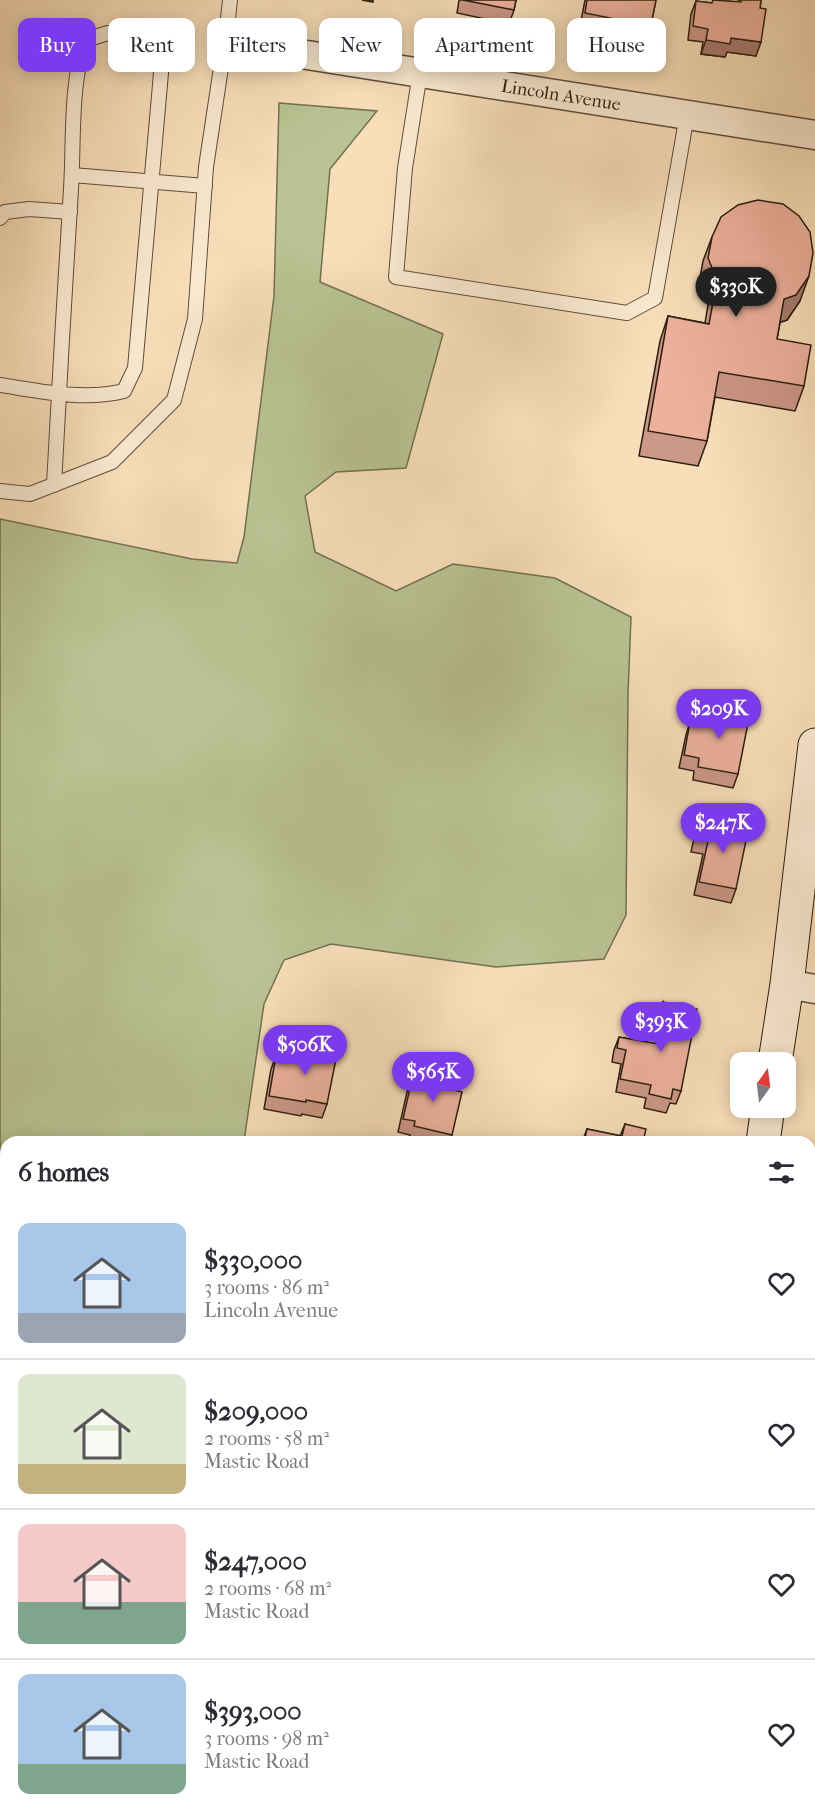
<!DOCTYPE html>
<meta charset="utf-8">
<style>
:root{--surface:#fff;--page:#f2f2f3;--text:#2b2b33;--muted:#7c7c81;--line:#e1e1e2;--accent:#7c3aed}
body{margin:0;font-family:"IM FELL French Canon",serif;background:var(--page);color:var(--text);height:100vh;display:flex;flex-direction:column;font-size:22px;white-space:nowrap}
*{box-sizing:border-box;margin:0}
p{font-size:20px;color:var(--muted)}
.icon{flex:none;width:33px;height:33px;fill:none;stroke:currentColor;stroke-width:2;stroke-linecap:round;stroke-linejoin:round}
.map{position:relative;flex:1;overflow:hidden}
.panel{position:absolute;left:0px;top:1136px;width:816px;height:686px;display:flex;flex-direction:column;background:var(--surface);border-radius:18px 18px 0 0;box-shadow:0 3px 15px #0003}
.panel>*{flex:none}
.banner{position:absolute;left:18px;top:18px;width:780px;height:54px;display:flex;gap:12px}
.needle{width:39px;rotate:14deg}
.tools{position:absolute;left:730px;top:1052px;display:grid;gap:12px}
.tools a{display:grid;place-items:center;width:66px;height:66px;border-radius:12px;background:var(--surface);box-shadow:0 3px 15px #0003;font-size:30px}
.price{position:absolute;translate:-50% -51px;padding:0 14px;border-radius:21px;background:var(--accent);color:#fff;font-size:20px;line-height:39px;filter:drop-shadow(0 2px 3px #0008)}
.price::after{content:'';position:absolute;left:50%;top:36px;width:18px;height:14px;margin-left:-9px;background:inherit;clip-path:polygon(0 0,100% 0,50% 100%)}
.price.active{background:#222;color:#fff}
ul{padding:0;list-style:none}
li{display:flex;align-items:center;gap:18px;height:150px;padding:0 18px}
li+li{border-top:2px solid var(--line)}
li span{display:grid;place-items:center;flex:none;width:168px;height:120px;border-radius:12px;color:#555}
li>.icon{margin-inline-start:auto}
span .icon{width:72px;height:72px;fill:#fffc;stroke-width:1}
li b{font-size:26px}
h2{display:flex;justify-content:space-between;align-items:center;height:72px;padding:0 18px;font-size:26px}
.pill{padding:0 21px;border-radius:12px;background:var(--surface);box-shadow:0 3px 15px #0003;font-size:21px;line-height:54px}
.pill.active{background:var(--accent);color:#fff}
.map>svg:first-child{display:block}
</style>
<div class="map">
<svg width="815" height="1820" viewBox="0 0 815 1820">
<rect width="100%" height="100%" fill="#f8dfba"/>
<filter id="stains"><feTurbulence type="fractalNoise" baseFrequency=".00333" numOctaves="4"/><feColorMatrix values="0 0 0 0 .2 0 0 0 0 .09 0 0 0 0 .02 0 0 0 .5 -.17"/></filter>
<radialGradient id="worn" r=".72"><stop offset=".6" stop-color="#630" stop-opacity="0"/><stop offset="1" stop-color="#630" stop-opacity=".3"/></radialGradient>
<polygon fill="#b9c393" stroke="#727052" stroke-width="1.5" points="279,103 377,111 330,169 320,282 443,334 406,468 336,472 305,496 315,552 396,591 453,564 555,578 631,617 628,694 626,915 604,959 496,967 331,944 284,960 264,1004 244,1141 6,1142 6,1815 174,1815 173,1820 0,1820 0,519 192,559 237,563 244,537 274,296"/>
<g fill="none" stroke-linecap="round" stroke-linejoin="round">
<defs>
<g id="service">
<polyline points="230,0 227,28 247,52 307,55"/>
<polyline points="420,73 405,168 396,277 627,313 655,298 687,115"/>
<polyline points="72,175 205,186"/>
<polyline points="0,218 5,212 29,209 70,212"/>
<path d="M0,385C40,391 84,401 124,391L135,368L161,73L156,49L138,33H108L85,40C70,87 74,140 71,189C65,288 59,386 54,485"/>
<polyline points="0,491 30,494 112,462 174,400 195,319 206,167 227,28"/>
</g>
<g id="minor">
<polyline points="307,55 815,135"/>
<polyline points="787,984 815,989"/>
<polyline points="810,1291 815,1292"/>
<polyline points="810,1613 815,1613"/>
<polyline points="408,1815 424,1820"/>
<polyline points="763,1815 763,1820"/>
</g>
<g id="secondary">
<polyline points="775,1062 787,984 815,745"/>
<polyline points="763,1142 768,1107"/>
<polyline points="573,1820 575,1815"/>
</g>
</defs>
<use href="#service" stroke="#5e4e3b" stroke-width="16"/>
<use href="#minor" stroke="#5e4e3b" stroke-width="31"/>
<use href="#secondary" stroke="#2a1e11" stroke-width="35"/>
<use href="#service" stroke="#faead2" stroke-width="14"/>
<use href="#minor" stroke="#faead2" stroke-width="28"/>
<use href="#secondary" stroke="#faead2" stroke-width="33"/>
</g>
<g fill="#cc9887" stroke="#2a1e11" stroke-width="1.5">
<polygon points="362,0 373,0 373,2"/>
<polygon points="459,0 516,0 514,10 509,24 457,13"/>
<polygon points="585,0 656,0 651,25 646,39 633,36 632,40 614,36 615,33 580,26"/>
<polygon points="713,0 738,2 738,0 761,0 756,56 727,52 725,57 701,54 703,42 688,40 691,14 696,1 712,3"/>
<polygon points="712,237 800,301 787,320 780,322 777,339 804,386 795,411 715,397 707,441 698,466 639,456 660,341 668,316 705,323 708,305 699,283 703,261"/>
<polygon points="708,705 738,774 733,788 693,780 694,771 679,768 686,735 690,722 703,724"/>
<polygon points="715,819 736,889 731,903 694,895 703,854 691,852 693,843 697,830 710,833"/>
<polygon points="663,1002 681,1091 676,1104 670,1103 666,1113 644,1108 646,1098 616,1092 621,1064 612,1062 614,1050 619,1037 661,1045 662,1042 653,1040 658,1016"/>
<polygon points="311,1044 327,1104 322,1118 302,1114 301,1116 264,1109 271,1069 276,1056 305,1061"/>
<polygon points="430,1066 443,1087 452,1135 449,1142 418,1142 409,1139 410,1135 398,1132 407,1092 412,1079 425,1082"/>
<polygon points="625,1124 643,1142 582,1142 587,1129 620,1136"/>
<polygon points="815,1665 815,1695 814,1695 813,1671"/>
<polygon points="815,1802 815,1820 814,1820 813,1807"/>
<polygon points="661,1815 698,1815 696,1820 678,1820"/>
</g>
<g fill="#a67c6e" stroke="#2a1e11" stroke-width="1.5">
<polygon points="731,38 761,42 756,56 727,52 725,57 701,54 706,40"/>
<polygon points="809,276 800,301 787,320 775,324 784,299"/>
</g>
<g fill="#edb19d" stroke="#2a1e11" stroke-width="1.5">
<polygon points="463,0 516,0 514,10"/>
<polygon points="587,0 656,0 651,25 637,23 637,26 619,23 620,20 585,13"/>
<polygon points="713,0 741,2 741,0 761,0 760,8 766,9 761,42 731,38 730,44 706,40 708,29 693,26 696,1 712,3"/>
<polygon points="758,200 783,204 799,216 810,232 813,253 809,276 796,295 784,299 777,339 811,345 804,386 719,372 707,441 648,431 668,316 709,324 717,280 708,258 712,237 721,217 738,205"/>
<polygon points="708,705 750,713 738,774 698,767 699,758 684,755 690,722 705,724"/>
<polygon points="715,819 749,826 736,889 699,882 708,841 696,838 697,830 712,833"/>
<polygon points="663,1002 697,1009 681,1091 673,1089 671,1099 649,1094 651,1085 620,1079 626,1050 617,1048 619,1037 664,1045 667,1028 658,1026"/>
<polygon points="311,1044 338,1049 327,1104 306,1100 306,1102 269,1096 276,1056 308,1062"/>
<polygon points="430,1066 448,1070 443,1087 462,1092 452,1135 414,1126 415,1121 403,1119 412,1079 427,1082"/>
<polygon points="625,1124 646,1129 643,1142 584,1142 587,1129 622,1136"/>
<polygon points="234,1816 249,1820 233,1820"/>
</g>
<g text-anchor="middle" stroke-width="4.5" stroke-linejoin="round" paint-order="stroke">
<g font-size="18" fill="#2a1e11" stroke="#faead2">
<text transform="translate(561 95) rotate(9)" y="6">Lincoln Avenue</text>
</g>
</g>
<rect width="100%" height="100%" filter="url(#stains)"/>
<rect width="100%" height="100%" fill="url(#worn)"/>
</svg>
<div class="tools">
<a><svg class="needle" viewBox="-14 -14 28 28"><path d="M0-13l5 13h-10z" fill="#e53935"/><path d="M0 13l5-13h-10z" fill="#7c7c81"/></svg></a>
</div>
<b class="price active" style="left:736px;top:318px">$330K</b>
<b class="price" style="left:719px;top:740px">$209K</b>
<b class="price" style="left:723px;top:854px">$247K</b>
<b class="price" style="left:661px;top:1053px">$393K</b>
<b class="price" style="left:305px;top:1076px">$506K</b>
<b class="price" style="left:433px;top:1103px">$565K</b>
<div class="banner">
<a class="pill active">Buy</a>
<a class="pill">Rent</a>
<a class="pill">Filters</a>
<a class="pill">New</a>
<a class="pill">Apartment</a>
<a class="pill">House</a>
</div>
<section class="panel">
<h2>6 homes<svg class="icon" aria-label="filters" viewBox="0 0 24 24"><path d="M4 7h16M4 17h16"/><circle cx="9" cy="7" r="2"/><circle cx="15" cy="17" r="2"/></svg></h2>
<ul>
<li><span style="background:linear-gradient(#a9c7e8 75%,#9aa5b1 0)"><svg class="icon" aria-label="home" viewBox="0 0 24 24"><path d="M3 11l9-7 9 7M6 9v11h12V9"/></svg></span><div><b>$330,000</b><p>3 rooms · 86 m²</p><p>Lincoln Avenue</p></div><svg class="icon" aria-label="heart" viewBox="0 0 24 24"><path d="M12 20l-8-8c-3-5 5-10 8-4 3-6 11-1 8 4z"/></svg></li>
<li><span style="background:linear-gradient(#dfe7d0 75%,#c2b280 0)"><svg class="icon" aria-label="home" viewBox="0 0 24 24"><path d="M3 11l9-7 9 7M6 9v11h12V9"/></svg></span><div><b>$209,000</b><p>2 rooms · 58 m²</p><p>Mastic Road</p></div><svg class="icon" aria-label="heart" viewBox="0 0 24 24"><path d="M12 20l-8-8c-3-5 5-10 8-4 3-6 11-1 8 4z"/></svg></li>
<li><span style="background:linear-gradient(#f6c9c9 65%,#7fa58c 0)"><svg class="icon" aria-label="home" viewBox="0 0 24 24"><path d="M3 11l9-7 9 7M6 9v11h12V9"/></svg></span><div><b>$247,000</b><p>2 rooms · 68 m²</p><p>Mastic Road</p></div><svg class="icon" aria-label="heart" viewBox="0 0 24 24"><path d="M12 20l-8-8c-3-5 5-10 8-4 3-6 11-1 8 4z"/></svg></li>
<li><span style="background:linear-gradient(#a9c7e8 75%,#7fa58c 0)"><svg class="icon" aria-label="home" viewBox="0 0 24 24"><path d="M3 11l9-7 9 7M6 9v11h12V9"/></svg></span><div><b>$393,000</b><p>3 rooms · 98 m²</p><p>Mastic Road</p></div><svg class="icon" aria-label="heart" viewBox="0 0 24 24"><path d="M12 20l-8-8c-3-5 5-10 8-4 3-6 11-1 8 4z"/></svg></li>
</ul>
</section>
</div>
